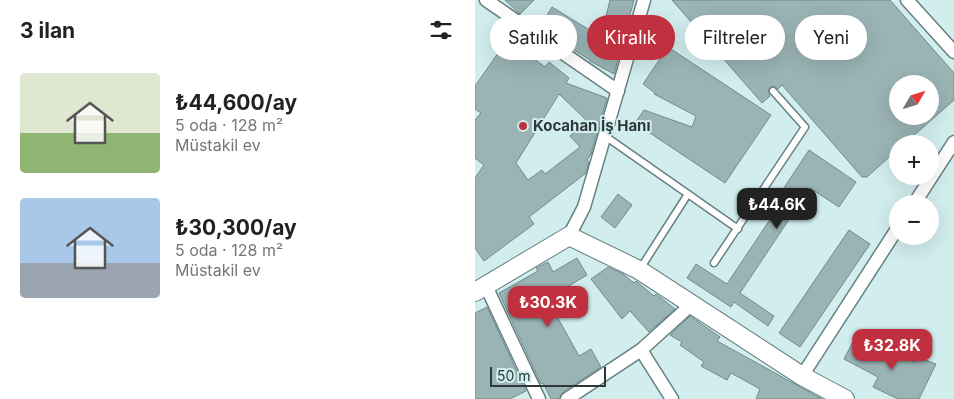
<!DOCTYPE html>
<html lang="tr">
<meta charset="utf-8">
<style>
:root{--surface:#fff;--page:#f6f6f6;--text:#222;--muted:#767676;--accent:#c1303e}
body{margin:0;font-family:Inter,sans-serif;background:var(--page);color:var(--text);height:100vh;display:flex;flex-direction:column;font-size:19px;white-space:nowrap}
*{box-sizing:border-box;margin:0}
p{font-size:16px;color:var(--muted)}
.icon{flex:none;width:28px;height:28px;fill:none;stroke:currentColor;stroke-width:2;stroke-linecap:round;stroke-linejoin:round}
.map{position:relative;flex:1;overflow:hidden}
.drawer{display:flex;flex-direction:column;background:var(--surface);width:475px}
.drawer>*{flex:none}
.hud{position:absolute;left:15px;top:15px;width:389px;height:45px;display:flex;gap:10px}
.needle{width:32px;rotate:51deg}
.controls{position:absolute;left:414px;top:75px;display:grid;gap:10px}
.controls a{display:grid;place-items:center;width:50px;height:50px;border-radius:50%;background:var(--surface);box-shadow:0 5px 20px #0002;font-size:25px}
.scale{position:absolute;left:15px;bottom:12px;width:116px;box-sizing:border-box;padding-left:5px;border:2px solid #2e3839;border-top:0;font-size:14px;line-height:18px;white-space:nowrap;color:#2e3839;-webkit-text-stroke:4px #d2edee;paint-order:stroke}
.price{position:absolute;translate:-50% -42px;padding:0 11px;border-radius:10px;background:var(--accent);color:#fff;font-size:16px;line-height:32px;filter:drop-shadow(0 1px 2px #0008)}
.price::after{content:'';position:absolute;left:50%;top:30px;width:15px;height:11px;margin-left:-8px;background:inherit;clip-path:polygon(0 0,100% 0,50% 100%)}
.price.active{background:#222;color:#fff}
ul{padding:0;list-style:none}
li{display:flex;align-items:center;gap:15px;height:125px;padding:0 20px}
li span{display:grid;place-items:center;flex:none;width:140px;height:100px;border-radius:5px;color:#555}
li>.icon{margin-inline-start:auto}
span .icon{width:60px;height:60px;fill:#fffc;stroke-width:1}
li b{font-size:21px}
h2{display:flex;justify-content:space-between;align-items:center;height:60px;padding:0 20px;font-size:21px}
.chip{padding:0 18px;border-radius:22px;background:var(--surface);box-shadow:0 5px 20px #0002;font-size:18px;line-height:45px}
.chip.active{background:var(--accent);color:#fff}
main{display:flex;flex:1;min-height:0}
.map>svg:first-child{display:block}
</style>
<main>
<section class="drawer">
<h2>3 ilan<svg class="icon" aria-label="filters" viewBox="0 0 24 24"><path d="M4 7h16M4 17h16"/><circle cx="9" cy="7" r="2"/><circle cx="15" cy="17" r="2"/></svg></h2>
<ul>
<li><span style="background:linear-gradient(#dfe7d0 60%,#8fb573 0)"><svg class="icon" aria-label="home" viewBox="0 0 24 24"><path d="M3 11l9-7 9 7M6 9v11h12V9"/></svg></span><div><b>₺44,600/ay</b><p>5 oda · 128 m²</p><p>Müstakil ev</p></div></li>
<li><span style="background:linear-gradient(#a9c7e8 65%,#9aa5b1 0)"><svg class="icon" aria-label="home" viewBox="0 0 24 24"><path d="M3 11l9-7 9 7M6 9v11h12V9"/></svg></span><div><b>₺30,300/ay</b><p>5 oda · 128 m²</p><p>Müstakil ev</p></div></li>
</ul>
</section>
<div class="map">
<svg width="479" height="399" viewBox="0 0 479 399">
<rect width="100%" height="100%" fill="#d2edee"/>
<g fill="#9ab3b4" stroke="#728a8c" fill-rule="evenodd">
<polygon points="30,0 59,0 45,14"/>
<polygon points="135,0 159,0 139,74 115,61 115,60 83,40 84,38 65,27 77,7 126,37"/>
<path d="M197,0H415L479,73V100L429,144H422V150L392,177H387L307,85L303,89L299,86L295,87L293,92L295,96L287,103ZM422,84H455V116H422Z"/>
<path d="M33,39L70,67L74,62L94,78L91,83L132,98L116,154L112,160L114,162L111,173L54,217L59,224L9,261L0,248V178L9,165L0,158V120L6,113L0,109V86ZM84,94L112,121L95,136L105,147L70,174L67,170L53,180L41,163Z"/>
<polygon points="193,47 296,115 250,183 160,123 169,110 217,127 221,116 179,94 180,93 168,84"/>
<polygon points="334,150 381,182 364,207 335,188 265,293 299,316 293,326 259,302 256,307 212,278 221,264 252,284 296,218 291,215"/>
<polygon points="143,194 157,205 140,228 126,217"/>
<polygon points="374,230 395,244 325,347 304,333"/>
<polygon points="102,258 112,275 87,290 89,294 74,302 104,356 116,349 126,367 88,392 84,399 76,399 68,383 66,384 24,293 63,271 61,268 73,262 78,272"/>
<polygon points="133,267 148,274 159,283 161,281 179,296 181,294 200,309 174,332 155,311 147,319 116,279"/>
<polygon points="12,307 51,391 35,399 0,399 0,313"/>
<polygon points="215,316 245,337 242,341 347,399 281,399 285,389 256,373 252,380 226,366 229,362 205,345 207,342 195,335"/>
<polygon points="380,338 413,356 415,350 440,362 442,357 461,364 444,399 423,399 398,387 403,377 369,359"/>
</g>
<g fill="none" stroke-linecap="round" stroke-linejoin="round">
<defs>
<g id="lane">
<polyline points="130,136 263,229"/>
<polyline points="239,263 330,127 298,91"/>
<polyline points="165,269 213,194"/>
</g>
<g id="street">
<polyline points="11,0 143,91"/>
<polyline points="432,0 479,52"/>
<polyline points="439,204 479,142"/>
<polyline points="94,236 109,207 169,0"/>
<polyline points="11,286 64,399"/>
<polyline points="166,350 197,399"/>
<polyline points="327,376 422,229"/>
<polyline points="92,399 166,350 217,304"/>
</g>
<polyline id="secondary" points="0,292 94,236 164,270 327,376 370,399"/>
</defs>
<use href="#lane" stroke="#677f81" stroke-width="9"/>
<use href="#street" stroke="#677f81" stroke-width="15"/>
<use href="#secondary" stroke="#677f81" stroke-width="20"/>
<use href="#lane" stroke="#fff" stroke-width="6"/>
<use href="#street" stroke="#fff" stroke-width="12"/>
<use href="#secondary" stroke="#fff" stroke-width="18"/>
</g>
<circle fill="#c1303e" stroke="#d2edee" stroke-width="2" cx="48" cy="126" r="5"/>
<g text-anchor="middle" stroke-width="4" stroke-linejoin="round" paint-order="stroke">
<g font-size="15" font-weight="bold" fill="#2e3839" stroke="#d2edee" text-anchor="start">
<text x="58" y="131">Kocahan İş Hanı</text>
</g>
</g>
</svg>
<div class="controls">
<a><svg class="needle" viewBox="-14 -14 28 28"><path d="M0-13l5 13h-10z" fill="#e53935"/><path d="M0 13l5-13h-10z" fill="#767676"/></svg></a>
<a>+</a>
<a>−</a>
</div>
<div class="scale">50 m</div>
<b class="price active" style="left:302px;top:230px">₺44.6K</b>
<b class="price" style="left:73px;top:328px">₺30.3K</b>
<b class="price" style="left:417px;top:371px">₺32.8K</b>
<div class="hud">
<a class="chip">Satılık</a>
<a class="chip active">Kiralık</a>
<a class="chip">Filtreler</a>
<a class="chip">Yeni</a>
</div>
</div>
</main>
